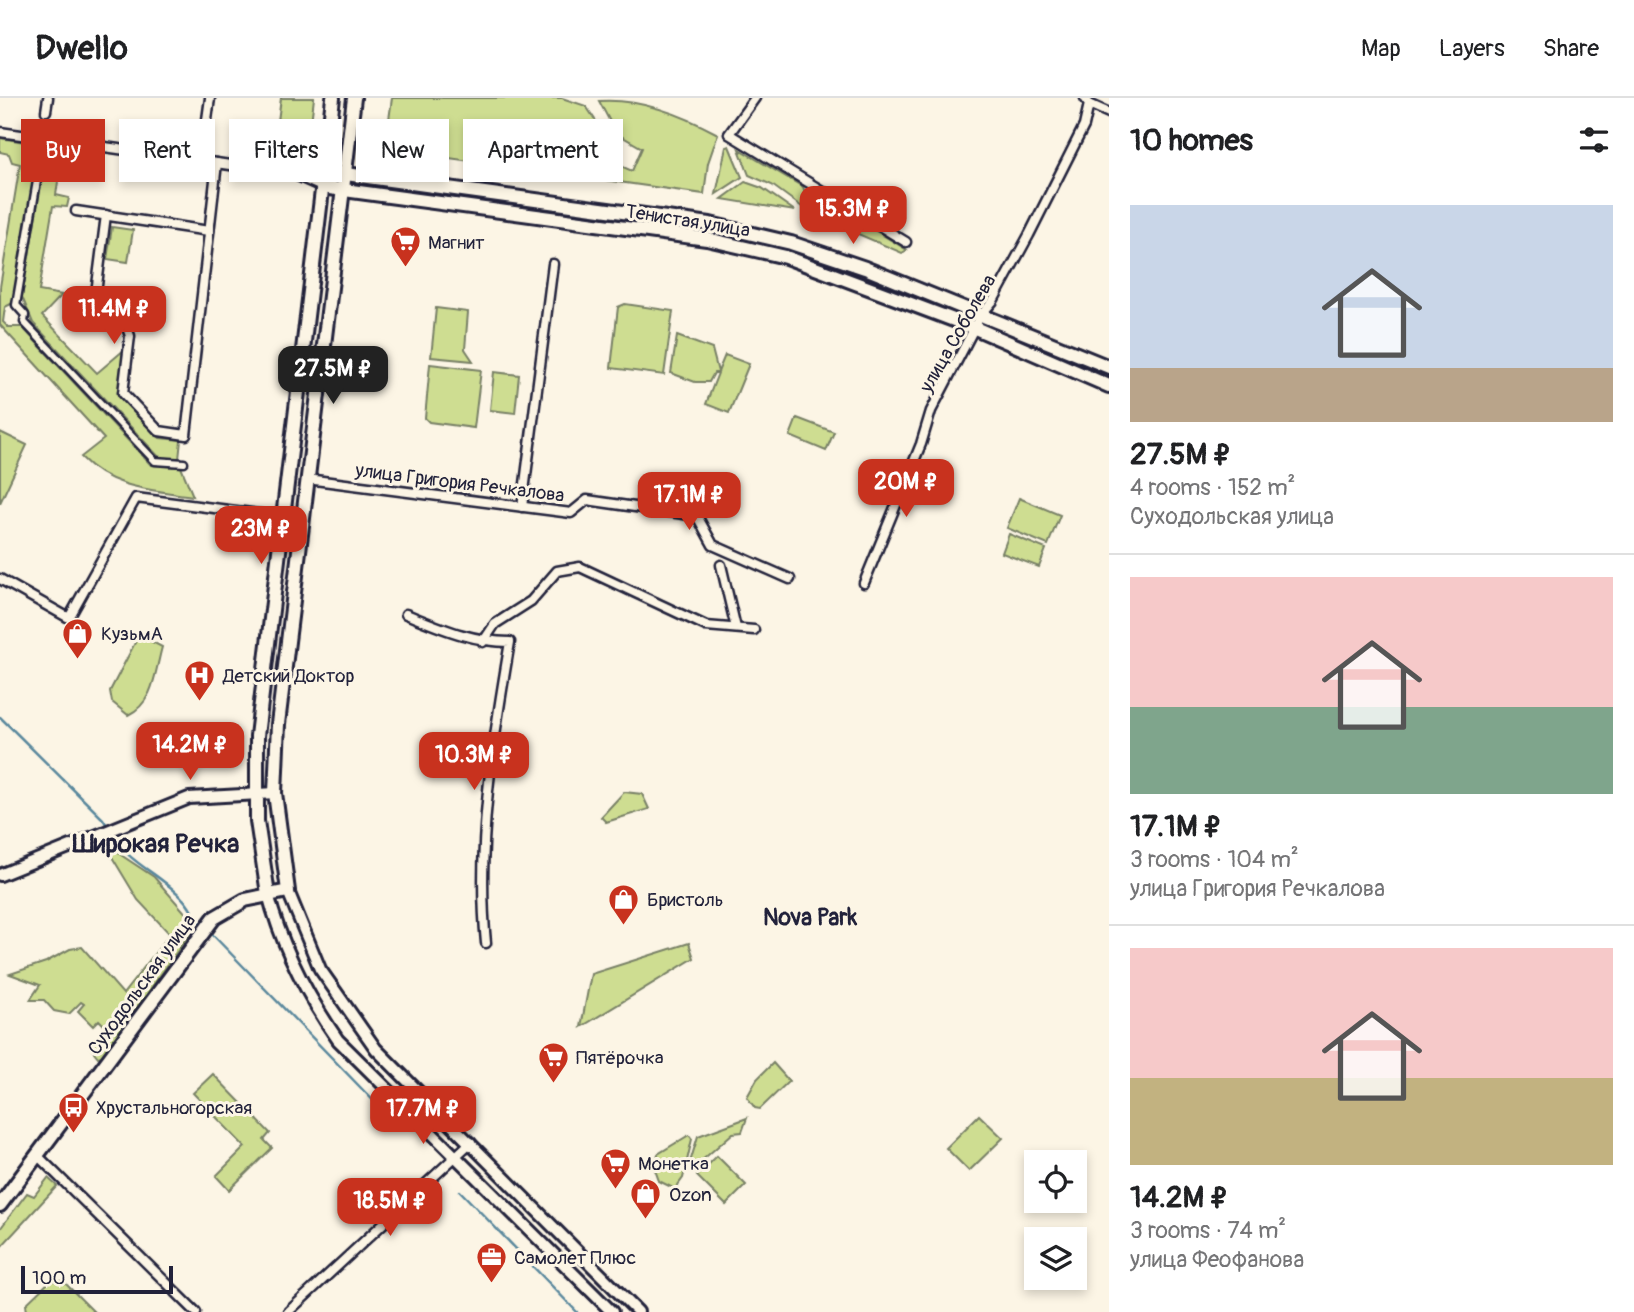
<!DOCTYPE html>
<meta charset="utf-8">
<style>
:root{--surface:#fff;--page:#f2f2f2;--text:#202124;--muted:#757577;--line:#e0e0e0;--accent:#c8321e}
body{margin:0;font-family:Pangolin,sans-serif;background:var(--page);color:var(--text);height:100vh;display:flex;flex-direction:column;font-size:26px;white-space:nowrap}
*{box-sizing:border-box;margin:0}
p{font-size:23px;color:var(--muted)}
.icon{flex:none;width:38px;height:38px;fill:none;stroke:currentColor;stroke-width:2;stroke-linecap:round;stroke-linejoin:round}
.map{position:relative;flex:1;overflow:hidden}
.sheet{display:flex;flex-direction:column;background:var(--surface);width:525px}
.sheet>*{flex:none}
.hud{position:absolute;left:21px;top:21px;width:665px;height:63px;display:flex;gap:14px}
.tools{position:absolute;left:1024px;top:1052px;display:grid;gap:14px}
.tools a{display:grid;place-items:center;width:63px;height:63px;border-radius:0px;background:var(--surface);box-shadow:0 4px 10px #0003;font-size:35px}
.scale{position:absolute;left:21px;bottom:18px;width:152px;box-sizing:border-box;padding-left:7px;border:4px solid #22223b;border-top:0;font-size:19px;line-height:24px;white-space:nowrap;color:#22223b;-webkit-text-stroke:5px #fcf5e5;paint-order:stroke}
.price{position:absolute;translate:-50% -60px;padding:0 16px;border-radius:14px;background:var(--accent);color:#fff;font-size:23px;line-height:46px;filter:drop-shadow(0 2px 4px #0008)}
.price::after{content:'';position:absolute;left:50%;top:42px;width:21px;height:16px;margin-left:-10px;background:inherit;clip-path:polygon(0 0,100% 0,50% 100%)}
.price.active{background:#222;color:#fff}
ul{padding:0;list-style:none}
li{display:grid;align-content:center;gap:14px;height:371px;padding:0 21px}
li+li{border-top:2px solid var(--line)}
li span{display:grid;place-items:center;height:217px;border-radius:0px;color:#555}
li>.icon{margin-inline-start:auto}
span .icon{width:126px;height:126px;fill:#fffc;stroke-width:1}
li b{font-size:30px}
h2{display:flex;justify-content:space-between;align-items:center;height:84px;padding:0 21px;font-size:30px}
.pill{padding:0 24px;border-radius:0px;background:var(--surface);box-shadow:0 4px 10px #0003;font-size:24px;line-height:63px}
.pill.active{background:var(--accent);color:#fff}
header{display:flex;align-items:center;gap:42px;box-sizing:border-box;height:98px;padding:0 35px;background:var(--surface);border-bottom:2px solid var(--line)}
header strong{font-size:33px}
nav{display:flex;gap:38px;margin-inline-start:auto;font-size:24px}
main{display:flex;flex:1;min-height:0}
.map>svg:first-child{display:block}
</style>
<header>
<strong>Dwello</strong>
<nav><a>Map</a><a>Layers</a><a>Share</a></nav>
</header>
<main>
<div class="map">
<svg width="1109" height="1214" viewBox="0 0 1109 1214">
<rect width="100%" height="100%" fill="#fcf5e5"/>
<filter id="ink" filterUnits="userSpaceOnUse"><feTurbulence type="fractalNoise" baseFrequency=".0143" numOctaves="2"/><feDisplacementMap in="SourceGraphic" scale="14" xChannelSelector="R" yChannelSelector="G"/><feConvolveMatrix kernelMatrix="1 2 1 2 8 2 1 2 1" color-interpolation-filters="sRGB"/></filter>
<g filter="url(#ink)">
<g fill="#cedd91" stroke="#788066" stroke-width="2">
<polygon points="281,0 314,0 307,58 295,69 268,67 264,63 265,53 274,54"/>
<path d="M392,0H562L586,8L611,46L605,61L632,73L642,50L616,35L599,3C641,0 683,17 718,36L708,65L704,96L385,51Z"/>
<path d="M0,40L63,50L56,97L69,100L67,109L53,108L39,193L62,197L42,218L97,275L124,252L118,295L160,340L181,342L179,361L159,359L33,225L22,199L44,69L36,66L13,205L5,209L3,224L8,229H22L151,367L181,369L193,398C153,392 111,391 81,359L104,341L0,227V189L20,66L12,64L9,56L0,54Z"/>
<polygon points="729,48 742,79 716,96 726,49"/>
<polygon points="739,51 803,89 806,97 802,109 772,87 749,77"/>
<polygon points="745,84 762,90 795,113 722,101"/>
<polygon points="834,110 840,111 907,152 902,155 823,121"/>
<polygon points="112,129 133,132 128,164 107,161"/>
<polygon points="625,206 673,213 664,277 611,270 618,209"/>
<polygon points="436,210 468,214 465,251 473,263 431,259"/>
<polygon points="677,238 712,251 718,274 725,257 749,266 729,315 706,306 718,275 714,275 709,284 695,284 671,275"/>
<polygon points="430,266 481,272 474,330 429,324 425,320"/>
<polygon points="494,274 519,277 515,315 490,312"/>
<polygon points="797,320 834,334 826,353 790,338"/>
<polygon points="0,334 27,347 0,405"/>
<polygon points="1019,400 1060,417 1048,447 1007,430"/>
<polygon points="1009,436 1046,451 1039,469 1002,455"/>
<path d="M139,537L162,549C155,574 154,605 128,617L112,604L110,593Z"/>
<polygon points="624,694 642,696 649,711 606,724 601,719"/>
<polygon points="113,746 121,757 154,779 196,827 103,958 98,959 90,949 107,930 99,922 93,928 78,913 84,906 81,904 69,916 54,913 44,902 30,902 40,887 10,876 46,864 70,851 82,849 123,896 170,836 138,802 106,749"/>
<polygon points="689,845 694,860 581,929 591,876"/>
<polygon points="773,965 789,983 760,1011 755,1010 747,999 757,981"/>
<polygon points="213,976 270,1035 264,1042 272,1050 229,1092 216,1078 245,1049 193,995"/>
<polygon points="979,1017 1003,1040 969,1073 946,1050"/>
<polygon points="747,1020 742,1034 733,1035 690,1073 688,1071 698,1038"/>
<polygon points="689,1037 692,1041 683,1080 675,1091 659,1083 654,1069 658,1056"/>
<polygon points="717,1058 746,1087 726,1107 697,1078"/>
<polygon points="48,1080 57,1088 0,1150 0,1131 27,1095 34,1098"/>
<polygon points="50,1183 63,1183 94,1214 27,1214 26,1206"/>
</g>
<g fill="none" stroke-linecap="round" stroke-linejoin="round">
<g stroke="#5a889d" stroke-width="2.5">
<polyline points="0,619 103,721 108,729"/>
<path d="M111,735C126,764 161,776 183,801C191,809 194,820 203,828"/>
<polyline points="210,834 392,1022"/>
<polyline points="460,1093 577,1214"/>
</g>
<defs>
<polyline id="pedestrian" points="39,71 16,207 25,217 24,224 155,363 184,365"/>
<g id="minor">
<polyline points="755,0 729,36 906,144"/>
<polyline points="1085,0 1089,6 1109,15"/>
<polyline points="46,13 48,0"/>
<polyline points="0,34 293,76 322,89"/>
<polyline points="205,36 210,0"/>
<polyline points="76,113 209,133"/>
<polyline points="106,117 96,195 125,224 130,238 123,295 159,333 186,337 217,65"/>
<polyline points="307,381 571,415 587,402 697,418 713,447 790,481"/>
<polyline points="522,409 553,166"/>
<polyline points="721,467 736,530"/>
<polyline points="0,481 69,520 136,400 283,419"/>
<polyline points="864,485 921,346 931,313 981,217 993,203 1029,137 1084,28 1089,6"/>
<path d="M406,516C441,530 472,544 510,544C493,643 476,745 486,845"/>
<polyline points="483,544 495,526 531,503 557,473 580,469 706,528 754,532"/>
<polyline points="38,1058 196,1214"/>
<polyline points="288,1214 471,1044"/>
</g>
<g id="tertiary">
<polyline points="0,777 189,700 275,695"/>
<polyline points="288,793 320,871 376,951 638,1214"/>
<path d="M268,796C282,850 306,896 338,942L612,1214"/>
</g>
<g id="secondary">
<polyline points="324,73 710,126 791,145 865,170 1109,269"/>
<polyline points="322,89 707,141 786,159 975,230 1109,288"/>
<polyline points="268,796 257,723 257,638 333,0"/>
<polyline points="0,1107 214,820 245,802 288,793 275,695 278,626 354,0"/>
</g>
</defs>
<use href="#pedestrian" stroke="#22223b" stroke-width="11"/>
<use href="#minor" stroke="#22223b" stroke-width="13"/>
<use href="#tertiary" stroke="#22223b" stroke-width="16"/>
<use href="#secondary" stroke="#22223b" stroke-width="18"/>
<use href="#pedestrian" stroke="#fcf5e5" stroke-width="6"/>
<use href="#minor" stroke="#fcf5e5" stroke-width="8"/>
<use href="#tertiary" stroke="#fcf5e5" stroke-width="10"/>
<use href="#secondary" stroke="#fcf5e5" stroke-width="12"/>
</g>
</g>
<defs>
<symbol id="supermarket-pin" viewBox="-11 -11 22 30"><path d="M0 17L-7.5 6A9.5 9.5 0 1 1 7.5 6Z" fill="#c8321e" stroke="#fcf5e5"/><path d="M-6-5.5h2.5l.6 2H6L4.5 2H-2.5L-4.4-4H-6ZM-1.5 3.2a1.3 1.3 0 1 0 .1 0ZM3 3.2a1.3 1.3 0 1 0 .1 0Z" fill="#fff"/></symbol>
<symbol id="shop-pin" viewBox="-11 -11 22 30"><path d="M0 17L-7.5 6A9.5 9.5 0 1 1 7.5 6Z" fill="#c8321e" stroke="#fcf5e5"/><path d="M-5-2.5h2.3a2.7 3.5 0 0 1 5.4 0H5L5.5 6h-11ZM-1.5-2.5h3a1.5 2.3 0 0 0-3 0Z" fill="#fff"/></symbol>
<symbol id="hospital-pin" viewBox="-11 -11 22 30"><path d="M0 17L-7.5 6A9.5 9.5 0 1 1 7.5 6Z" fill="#c8321e" stroke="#fcf5e5"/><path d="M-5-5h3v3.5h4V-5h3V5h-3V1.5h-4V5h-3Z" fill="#fff"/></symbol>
<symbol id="bus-pin" viewBox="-11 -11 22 30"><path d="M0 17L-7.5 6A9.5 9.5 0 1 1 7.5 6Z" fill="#c8321e" stroke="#fcf5e5"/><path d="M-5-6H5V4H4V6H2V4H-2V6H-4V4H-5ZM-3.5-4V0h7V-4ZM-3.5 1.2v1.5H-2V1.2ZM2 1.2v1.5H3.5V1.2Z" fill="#fff"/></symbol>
<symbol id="office-pin" viewBox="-11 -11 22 30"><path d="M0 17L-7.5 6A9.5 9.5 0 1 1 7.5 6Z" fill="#c8321e" stroke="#fcf5e5"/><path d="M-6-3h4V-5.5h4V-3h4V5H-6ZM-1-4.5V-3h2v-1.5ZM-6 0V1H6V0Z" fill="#fff"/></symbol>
</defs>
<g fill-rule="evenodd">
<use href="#supermarket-pin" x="388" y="126" width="35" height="47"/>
<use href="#shop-pin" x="60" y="518" width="35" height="47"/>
<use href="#hospital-pin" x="182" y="560" width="35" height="47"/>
<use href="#shop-pin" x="606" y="784" width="35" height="47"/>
<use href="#supermarket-pin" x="536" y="942" width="35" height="47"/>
<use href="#bus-pin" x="56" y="992" width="35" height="47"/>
<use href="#supermarket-pin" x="598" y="1048" width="35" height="47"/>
<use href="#shop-pin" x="628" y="1078" width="35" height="47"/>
<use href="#office-pin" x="474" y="1142" width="35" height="47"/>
</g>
<g text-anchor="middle" stroke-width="6" stroke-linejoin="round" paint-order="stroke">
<g font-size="19" fill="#22223b" stroke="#fcf5e5">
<text transform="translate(688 122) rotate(9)" y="7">Тенистая улица</text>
<text transform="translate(957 235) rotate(-60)" y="7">улица Соболева</text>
<text transform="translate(460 384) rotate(7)" y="7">улица Григория Речкалова</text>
<text transform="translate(141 886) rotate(-54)" y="7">Суходольская улица</text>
</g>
<g font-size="19" fill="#22223b" stroke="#fcf5e5" text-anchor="start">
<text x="428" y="151">Магнит</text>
<text x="101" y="542">КузьмА</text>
<text x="223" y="584">Детский Доктор</text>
<text x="647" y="808">Бристоль</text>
<text x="576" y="966">Пятёрочка</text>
<text x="96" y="1016">Хрустальногорская</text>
<text x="638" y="1072">Монетка</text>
<text x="669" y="1103">Ozon</text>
<text x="514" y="1166">Самолет Плюс</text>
</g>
<g font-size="23" font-weight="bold" fill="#22223b" stroke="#fcf5e5">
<text x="810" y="827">Nova Park</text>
</g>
<g font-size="26" font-weight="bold" fill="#22223b" stroke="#fcf5e5">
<text x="156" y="754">Широкая Речка</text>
</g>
</g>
</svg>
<div class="tools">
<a><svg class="icon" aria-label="locate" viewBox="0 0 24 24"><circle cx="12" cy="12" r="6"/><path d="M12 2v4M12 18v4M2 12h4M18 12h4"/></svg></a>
<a><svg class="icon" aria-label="layers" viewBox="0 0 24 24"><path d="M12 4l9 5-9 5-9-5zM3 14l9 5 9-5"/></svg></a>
</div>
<div class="scale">100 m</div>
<b class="price" style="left:853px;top:148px">15.3M ₽</b>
<b class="price" style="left:114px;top:248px">11.4M ₽</b>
<b class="price active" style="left:333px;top:308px">27.5M ₽</b>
<b class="price" style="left:906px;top:421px">20M ₽</b>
<b class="price" style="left:689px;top:434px">17.1M ₽</b>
<b class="price" style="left:261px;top:468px">23M ₽</b>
<b class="price" style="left:190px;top:684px">14.2M ₽</b>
<b class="price" style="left:474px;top:694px">10.3M ₽</b>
<b class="price" style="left:423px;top:1048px">17.7M ₽</b>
<b class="price" style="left:390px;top:1140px">18.5M ₽</b>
<div class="hud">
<a class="pill active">Buy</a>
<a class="pill">Rent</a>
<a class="pill">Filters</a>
<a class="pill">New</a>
<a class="pill">Apartment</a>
</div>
</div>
<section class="sheet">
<h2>10 homes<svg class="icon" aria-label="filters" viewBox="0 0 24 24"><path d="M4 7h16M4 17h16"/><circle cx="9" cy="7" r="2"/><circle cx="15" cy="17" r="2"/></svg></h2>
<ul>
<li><span style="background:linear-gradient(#c9d6e8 75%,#b9a48a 0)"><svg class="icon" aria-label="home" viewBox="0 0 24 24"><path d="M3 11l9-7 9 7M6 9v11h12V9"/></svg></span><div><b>27.5M ₽</b><p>4 rooms · 152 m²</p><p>Суходольская улица</p></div></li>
<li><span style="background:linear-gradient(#f6c9c9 60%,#7fa58c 0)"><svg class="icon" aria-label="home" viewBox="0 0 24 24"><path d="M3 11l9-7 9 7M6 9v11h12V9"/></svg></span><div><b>17.1M ₽</b><p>3 rooms · 104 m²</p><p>улица Григория Речкалова</p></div></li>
<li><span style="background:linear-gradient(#f6c9c9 60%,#c2b280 0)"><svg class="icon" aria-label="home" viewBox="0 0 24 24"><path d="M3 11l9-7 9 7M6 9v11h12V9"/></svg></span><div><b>14.2M ₽</b><p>3 rooms · 74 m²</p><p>улица Феофанова</p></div></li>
</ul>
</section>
</main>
